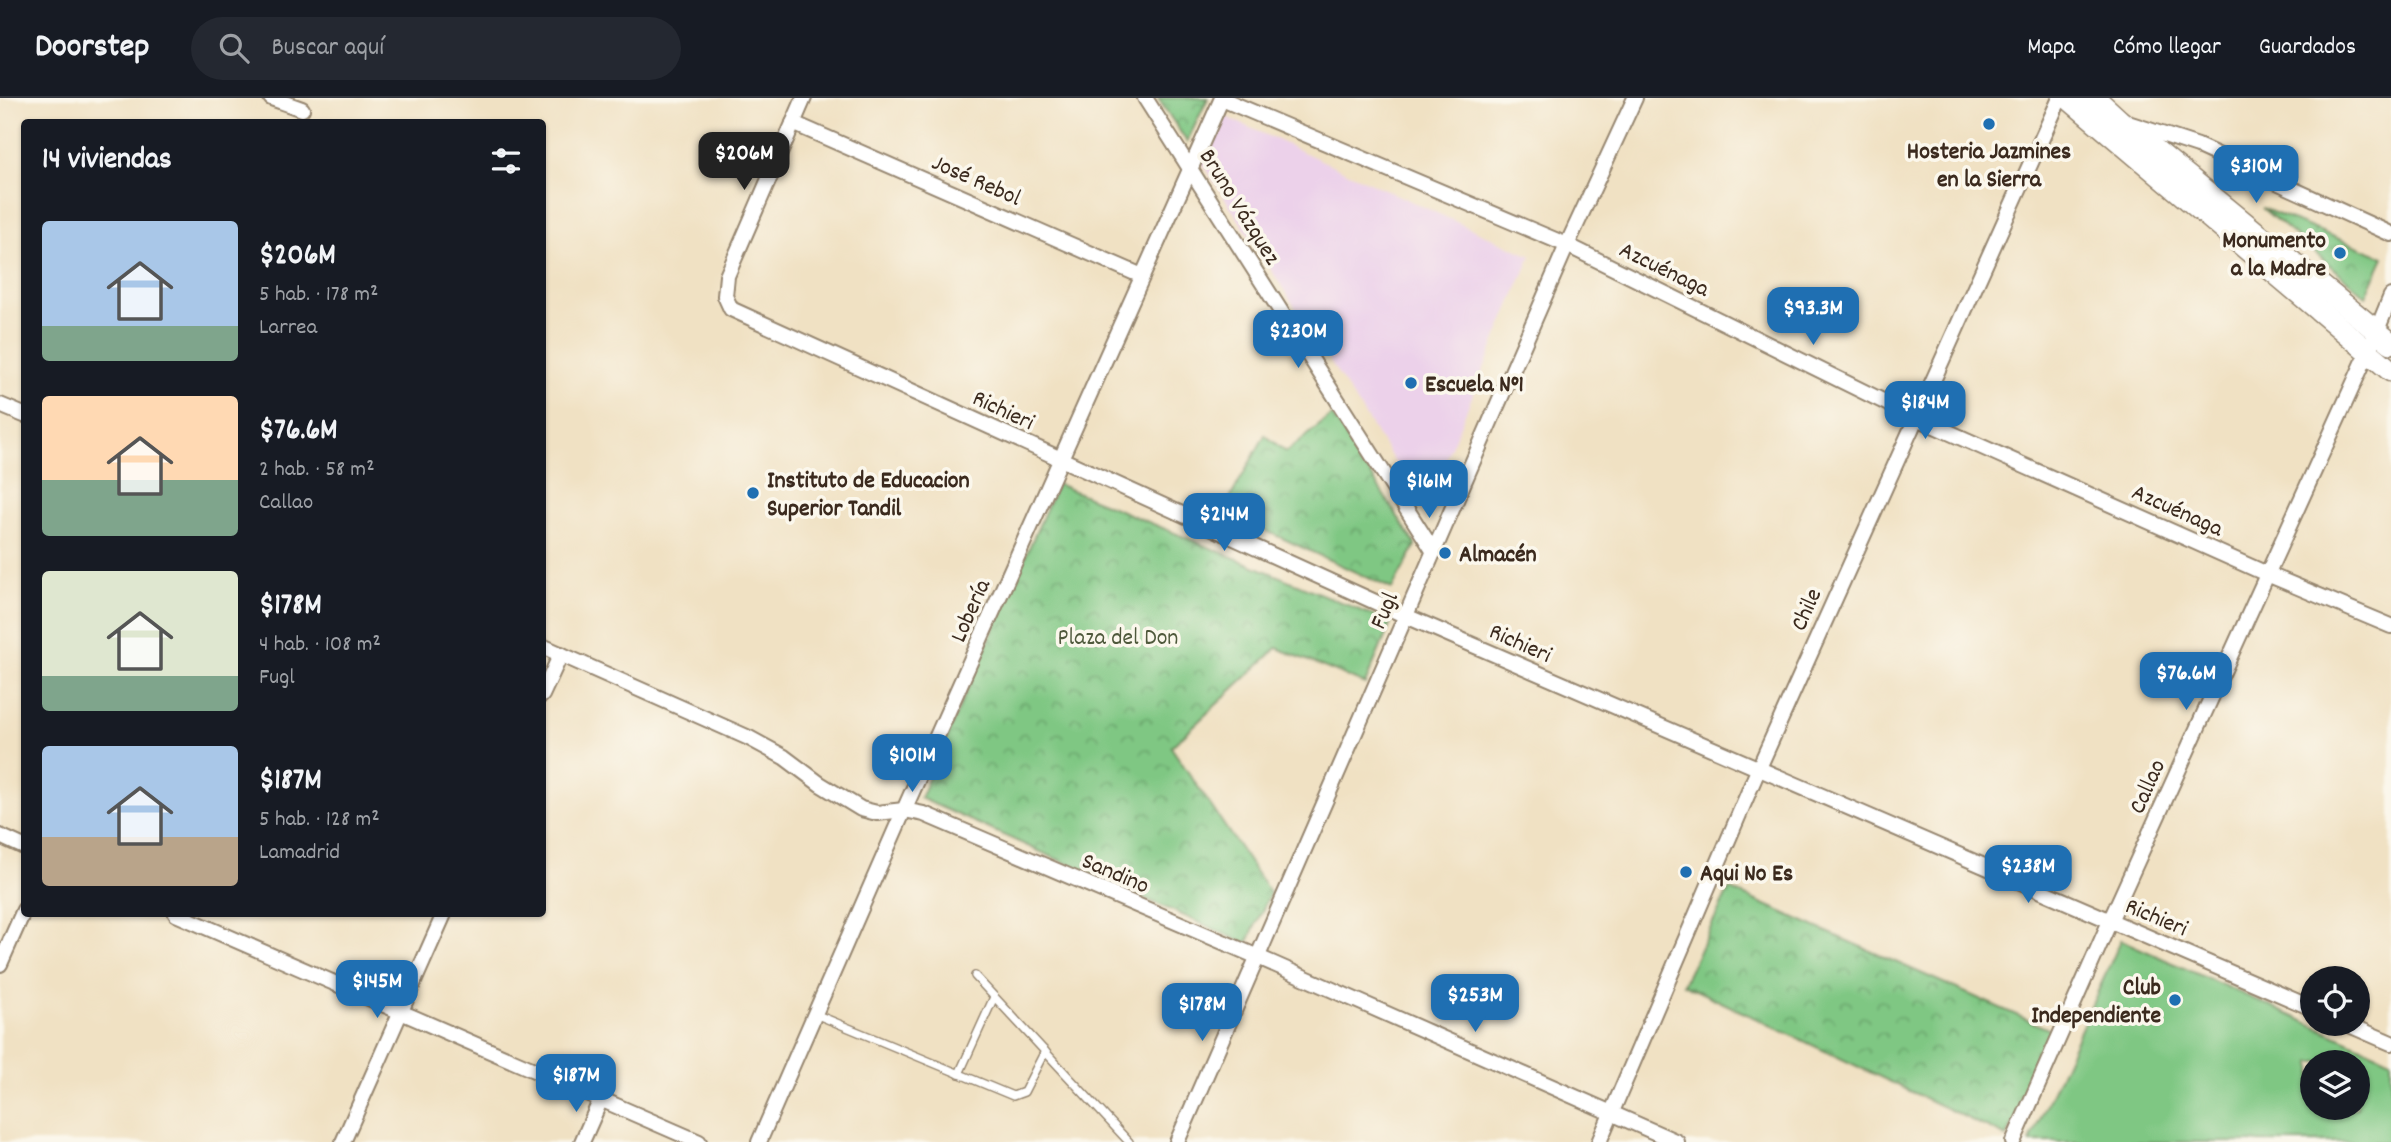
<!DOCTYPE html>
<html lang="es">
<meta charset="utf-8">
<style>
:root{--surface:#171b24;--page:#242831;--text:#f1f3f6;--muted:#9ea1a6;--line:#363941;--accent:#1f6fb2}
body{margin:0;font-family:Dekko,sans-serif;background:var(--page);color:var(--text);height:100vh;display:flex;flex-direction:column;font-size:26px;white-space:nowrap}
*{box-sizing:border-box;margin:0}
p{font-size:23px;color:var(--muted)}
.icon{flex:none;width:38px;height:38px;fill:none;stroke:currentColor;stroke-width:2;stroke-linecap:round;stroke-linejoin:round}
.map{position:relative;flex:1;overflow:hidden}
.panel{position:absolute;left:21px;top:21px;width:525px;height:798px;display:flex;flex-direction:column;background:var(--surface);border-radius:7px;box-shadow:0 2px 5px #0004}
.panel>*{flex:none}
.controls{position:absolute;left:2300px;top:868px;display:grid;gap:14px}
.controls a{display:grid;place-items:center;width:70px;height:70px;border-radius:50%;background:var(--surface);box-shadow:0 2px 5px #0004;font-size:35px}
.price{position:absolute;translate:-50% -60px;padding:0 16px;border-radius:14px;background:var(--accent);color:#fff;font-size:23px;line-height:46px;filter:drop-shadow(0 2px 4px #0008)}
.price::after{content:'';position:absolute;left:50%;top:42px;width:21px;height:16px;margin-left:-10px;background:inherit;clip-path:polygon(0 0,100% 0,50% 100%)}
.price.current{background:#222;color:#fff}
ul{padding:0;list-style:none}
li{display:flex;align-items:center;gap:21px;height:175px;padding:0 21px}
li span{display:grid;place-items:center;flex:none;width:196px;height:140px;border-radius:7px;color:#555}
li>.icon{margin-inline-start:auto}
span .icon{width:84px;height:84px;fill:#fffc;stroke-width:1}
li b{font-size:30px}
h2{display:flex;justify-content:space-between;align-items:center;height:84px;padding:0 21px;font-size:30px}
header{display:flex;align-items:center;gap:42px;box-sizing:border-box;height:98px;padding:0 35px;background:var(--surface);border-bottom:2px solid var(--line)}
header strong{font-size:33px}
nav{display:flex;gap:38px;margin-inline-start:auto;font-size:24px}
.search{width:490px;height:63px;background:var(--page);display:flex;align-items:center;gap:18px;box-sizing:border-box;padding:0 24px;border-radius:38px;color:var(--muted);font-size:26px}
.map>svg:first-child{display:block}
</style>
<header>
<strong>Doorstep</strong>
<div class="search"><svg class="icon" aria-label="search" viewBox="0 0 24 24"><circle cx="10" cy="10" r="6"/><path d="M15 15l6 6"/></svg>Buscar aquí</div>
<nav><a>Mapa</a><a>Cómo llegar</a><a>Guardados</a></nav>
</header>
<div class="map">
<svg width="2391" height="1044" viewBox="0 0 2391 1044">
<defs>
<pattern id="park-crowns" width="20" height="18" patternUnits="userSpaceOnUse" patternTransform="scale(1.75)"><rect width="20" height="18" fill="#7fc783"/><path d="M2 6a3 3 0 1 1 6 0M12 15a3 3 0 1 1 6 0" fill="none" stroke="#69a26b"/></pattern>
</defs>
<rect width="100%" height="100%" fill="#fbf7ec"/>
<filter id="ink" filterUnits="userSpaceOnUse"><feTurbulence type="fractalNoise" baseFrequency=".0143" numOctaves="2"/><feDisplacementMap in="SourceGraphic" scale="14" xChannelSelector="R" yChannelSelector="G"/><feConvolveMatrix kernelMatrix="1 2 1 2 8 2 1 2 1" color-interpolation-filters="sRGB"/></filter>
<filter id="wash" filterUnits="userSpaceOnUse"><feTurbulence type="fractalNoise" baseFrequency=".00686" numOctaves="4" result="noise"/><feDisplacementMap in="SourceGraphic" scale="28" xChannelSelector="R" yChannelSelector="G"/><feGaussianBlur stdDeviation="1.57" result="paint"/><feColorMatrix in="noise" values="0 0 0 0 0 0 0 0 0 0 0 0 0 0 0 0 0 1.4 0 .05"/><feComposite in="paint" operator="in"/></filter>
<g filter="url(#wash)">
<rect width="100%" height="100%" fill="#f0e1c3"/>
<polygon fill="#ecd1ea" points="1224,18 1531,158 1425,411 1201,63"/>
<g fill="url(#park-crowns)" stroke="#5d7850" stroke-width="2">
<polygon points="1158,0 1208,0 1187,44"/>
<polygon points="2262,110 2384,159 2366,198"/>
<polygon points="1332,317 1416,447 1392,491 1223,413 1265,337 1286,354"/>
<polygon points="1057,386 1391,525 1365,586 1277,550 1171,649 1270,795 1247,846 920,700"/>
<polygon points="1729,791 2055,934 2007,1039 1683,886"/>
</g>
<path fill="#7fc783" stroke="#5d7850" stroke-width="2" fill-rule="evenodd" d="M2121,842L2391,962V1044H2030ZM2312,964H2357V1010H2312Z"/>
</g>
<g filter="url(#ink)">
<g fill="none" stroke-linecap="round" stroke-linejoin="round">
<defs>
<g id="lane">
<polyline points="975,878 1129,1044"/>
<polyline points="815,916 1013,998 1024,994 1045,953"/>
<polyline points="959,976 994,899"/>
</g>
<g id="street">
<polyline points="271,0 302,11"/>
<polyline points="804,0 727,178 725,198 731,211 1406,518 2312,910"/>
<polyline points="1145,0 1434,454"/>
<polyline points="1222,1 1567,147 1917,320 2267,476 2391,528"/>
<polyline points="793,25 1142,178"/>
<polyline points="2131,26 2198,48 2391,136"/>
<polyline points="0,307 24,317"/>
<polyline points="542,548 749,640 784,659 820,686 861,711 877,715 904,712 924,716 1258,859 1677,1044"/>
<polyline points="542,597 561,556"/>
<polyline points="0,738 24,749"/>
<polyline points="176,816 699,1044"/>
<polyline points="0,866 24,812"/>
<polyline points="2347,926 2391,945"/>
<polyline points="343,1044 444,816"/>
<polyline points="582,1044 601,1001"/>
<polyline points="759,1044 904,712 1222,0"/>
<polyline points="1177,1044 1567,147 1635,0"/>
<polyline points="1599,1044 1758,672 2060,0"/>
<polyline points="2013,1044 2110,823 2368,254 2391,198"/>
</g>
<g id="secondary">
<polyline points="2068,0 2391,273"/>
<polyline points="2095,0 2119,22 2391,245"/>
</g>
</defs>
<use href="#lane" stroke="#968670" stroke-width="10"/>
<use href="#street" stroke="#968670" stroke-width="18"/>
<use href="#secondary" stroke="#968670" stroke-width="24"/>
<use href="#lane" stroke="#fff" stroke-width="7"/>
<use href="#street" stroke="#fff" stroke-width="14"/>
<use href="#secondary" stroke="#fff" stroke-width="21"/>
</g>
</g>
<g fill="#1f6fb2" stroke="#fbf7ec" stroke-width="2.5">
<circle cx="1989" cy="26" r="7"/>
<circle cx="2340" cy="155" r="7"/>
<circle cx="1411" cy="285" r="7"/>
<circle cx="753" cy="395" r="7"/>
<circle cx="1445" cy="455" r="7"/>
<circle cx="1686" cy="774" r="7"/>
<circle cx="2175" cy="902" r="7"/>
</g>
<g text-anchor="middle" stroke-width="7" stroke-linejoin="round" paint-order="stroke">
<g font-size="24" font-weight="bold" fill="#3b2a1e" stroke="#fbf7ec" text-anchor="start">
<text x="1989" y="60" text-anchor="middle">Hosteria Jazmines<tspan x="1989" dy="28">en la Sierra</tspan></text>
<text x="2326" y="149" text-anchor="end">Monumento<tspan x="2326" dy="28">a la Madre</tspan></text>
<text x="1425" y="293">Escuela N°1</text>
<text x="767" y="389">Instituto de Educacion<tspan x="767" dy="28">Superior Tandil</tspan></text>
<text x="1459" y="463">Almacén</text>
<text x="1700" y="782">Aqui No Es</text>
<text x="2161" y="896" text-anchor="end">Club<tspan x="2161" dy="28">Independiente</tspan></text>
</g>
<g font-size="24" fill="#3b2a1e" stroke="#fbf7ec">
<text transform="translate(977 81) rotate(24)" y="8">José Rebol</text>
<text transform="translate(1241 108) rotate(58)" y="8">Bruno Vázquez</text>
<text transform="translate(1665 170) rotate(26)" y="8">Azcuénaga</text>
<text transform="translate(1004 311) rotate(25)" y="8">Richieri</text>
<text transform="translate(2178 411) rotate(24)" y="8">Azcuénaga</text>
<text transform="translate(1805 511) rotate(-66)" y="8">Chile</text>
<text transform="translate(969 512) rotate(-66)" y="8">Lobería</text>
<text transform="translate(1383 512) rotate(-67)" y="8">Fugl</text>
<text transform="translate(1521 544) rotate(24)" y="8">Richieri</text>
<text transform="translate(2146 688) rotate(-66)" y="8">Callao</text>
<text transform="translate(1116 774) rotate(23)" y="8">Sandino</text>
<text transform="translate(2157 818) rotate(23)" y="8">Richieri</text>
</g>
<g font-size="24" fill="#4f593c" stroke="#fbf7ec">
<text x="1118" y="546">Plaza del Don</text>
</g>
</g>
</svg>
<div class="controls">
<a><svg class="icon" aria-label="locate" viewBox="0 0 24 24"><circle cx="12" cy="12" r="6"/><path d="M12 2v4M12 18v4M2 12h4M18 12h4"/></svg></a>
<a><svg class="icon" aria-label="layers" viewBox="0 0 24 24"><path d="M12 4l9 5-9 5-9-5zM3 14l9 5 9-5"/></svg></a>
</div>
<b class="price current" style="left:744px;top:94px">$206M</b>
<b class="price" style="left:2256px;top:107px">$310M</b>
<b class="price" style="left:1813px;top:249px">$93.3M</b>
<b class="price" style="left:1298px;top:272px">$230M</b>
<b class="price" style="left:1925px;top:343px">$184M</b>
<b class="price" style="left:1429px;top:422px">$161M</b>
<b class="price" style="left:1224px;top:455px">$214M</b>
<b class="price" style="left:2186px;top:614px">$76.6M</b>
<b class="price" style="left:912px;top:696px">$101M</b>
<b class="price" style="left:2028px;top:807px">$238M</b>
<b class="price" style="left:377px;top:922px">$145M</b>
<b class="price" style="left:1475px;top:936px">$253M</b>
<b class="price" style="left:1202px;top:945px">$178M</b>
<b class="price" style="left:576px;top:1016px">$187M</b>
<section class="panel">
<h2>14 viviendas<svg class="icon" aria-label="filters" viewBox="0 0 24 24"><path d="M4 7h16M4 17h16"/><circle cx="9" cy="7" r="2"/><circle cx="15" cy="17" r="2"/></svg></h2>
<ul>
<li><span style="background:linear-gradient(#a9c7e8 75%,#7fa58c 0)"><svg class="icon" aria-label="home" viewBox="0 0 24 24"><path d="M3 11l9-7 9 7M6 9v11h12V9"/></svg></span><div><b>$206M</b><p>5 hab. · 178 m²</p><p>Larrea</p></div></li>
<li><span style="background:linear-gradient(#ffd9b3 60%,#7fa58c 0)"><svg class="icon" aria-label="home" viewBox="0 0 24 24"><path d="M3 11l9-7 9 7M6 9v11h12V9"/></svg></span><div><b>$76.6M</b><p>2 hab. · 58 m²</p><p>Callao</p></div></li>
<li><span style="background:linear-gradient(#dfe7d0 75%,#7fa58c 0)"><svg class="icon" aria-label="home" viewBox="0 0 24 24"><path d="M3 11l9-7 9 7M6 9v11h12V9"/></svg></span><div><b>$178M</b><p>4 hab. · 108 m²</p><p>Fugl</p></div></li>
<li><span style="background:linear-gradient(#a9c7e8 65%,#b9a48a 0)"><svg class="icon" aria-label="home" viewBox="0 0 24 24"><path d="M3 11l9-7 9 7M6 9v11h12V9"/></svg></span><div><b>$187M</b><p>5 hab. · 128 m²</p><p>Lamadrid</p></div></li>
</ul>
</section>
</div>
